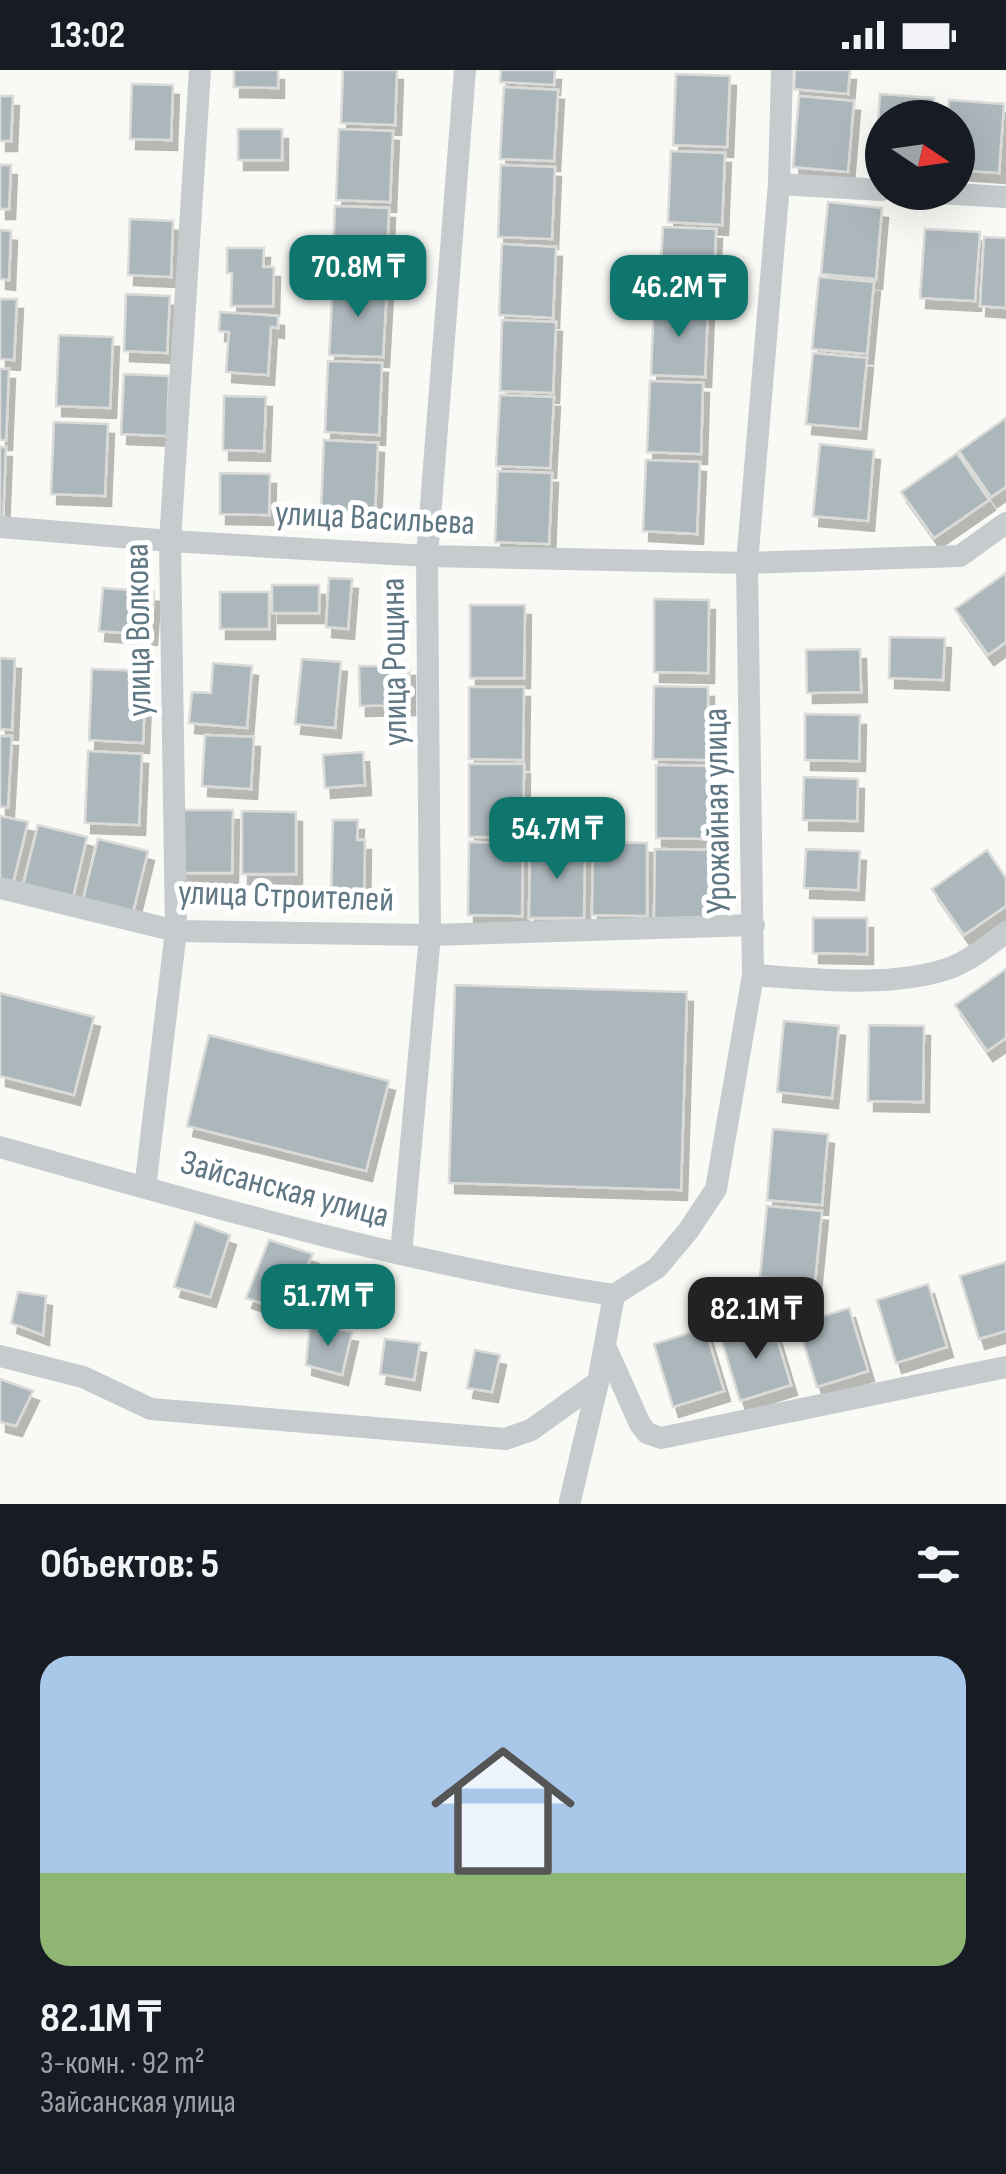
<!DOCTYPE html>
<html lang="ru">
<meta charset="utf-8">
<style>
:root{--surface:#171b24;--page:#242831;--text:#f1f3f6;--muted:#9ea1a6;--accent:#0f766e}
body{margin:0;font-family:"Sofia Sans Condensed",sans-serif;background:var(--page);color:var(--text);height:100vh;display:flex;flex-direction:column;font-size:38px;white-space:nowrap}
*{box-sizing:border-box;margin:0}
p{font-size:32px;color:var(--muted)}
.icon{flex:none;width:55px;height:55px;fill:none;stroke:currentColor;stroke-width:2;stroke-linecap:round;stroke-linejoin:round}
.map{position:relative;height:1434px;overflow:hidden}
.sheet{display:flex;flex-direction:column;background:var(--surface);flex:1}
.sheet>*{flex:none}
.needle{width:65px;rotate:103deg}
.fabs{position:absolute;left:865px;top:30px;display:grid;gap:20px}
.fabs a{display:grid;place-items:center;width:110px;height:110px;border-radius:50%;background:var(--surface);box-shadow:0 10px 40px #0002;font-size:50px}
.price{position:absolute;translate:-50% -85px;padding:0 22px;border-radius:20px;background:var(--accent);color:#fff;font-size:32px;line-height:65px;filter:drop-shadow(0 2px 5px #0008)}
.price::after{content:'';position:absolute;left:50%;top:60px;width:30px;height:22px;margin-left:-15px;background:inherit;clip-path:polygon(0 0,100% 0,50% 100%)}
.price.selected{background:#222;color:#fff}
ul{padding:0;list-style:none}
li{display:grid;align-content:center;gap:20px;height:530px;padding:0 40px}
li span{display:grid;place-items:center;height:310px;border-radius:30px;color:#555}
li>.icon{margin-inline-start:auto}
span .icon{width:180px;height:180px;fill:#fffc;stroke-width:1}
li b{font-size:42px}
h2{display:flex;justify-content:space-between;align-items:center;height:120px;padding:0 40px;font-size:42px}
.status{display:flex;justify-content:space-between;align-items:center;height:70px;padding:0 50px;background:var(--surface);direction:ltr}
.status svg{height:28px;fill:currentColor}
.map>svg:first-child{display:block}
</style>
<div class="status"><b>13:02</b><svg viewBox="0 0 49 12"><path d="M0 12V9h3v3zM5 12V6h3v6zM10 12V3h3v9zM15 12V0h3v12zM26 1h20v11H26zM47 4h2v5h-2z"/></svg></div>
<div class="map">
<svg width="1006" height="1434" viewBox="0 0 1006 1434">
<defs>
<filter id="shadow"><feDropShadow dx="6" dy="10" stdDeviation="0" flood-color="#0004"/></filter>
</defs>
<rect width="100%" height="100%" fill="#f9f9f6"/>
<g fill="#acb7bc" stroke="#dadad8" stroke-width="2.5" filter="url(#shadow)">
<polygon points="234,0 278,0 278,18 234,17"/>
<polygon points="343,0 397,0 395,55 341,53"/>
<polygon points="501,0 555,0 554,15 500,12"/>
<polygon points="795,0 850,0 848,24 794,19"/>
<polygon points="676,4 730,6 727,77 673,75"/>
<polygon points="132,14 173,15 171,70 130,69"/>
<polygon points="504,17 558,20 554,91 500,89"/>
<polygon points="880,24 934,28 933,48 882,48 882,93 875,93"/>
<polygon points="0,26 13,26 11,71 0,71"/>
<polygon points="799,26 854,31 848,102 793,97"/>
<polygon points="949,30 1004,34 999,103 958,100 958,48 948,48"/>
<rect x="238" y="59" width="44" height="31"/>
<polygon points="339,59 393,61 390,132 336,130"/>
<polygon points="671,81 725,83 722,155 668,152"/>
<polygon points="0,95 11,95 9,139 0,139"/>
<polygon points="501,95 555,97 552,169 498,167"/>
<polygon points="828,132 882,138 876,209 821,204"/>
<polygon points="335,136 389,138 386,210 332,207"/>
<polygon points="130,149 173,151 171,207 128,205"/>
<polygon points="663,157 716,159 713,231 659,229"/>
<polygon points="925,159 980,162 975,231 920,228"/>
<polygon points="0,160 11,161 9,210 0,209"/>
<polygon points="984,167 1006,168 1006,238 980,236"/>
<polygon points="502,174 556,177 553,248 499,245"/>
<polygon points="227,178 264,178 263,197 274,197 273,236 231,236 232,203 227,203"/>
<polygon points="819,207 874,212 867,284 812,279"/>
<polygon points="333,214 387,216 383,287 329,285"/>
<polygon points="126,224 170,226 167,283 124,281"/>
<polygon points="0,229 17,229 14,290 0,289"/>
<polygon points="654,233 708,236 705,307 651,305"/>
<polygon points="220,242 278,246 278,258 271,257 268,305 226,302 229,262 219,261"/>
<polygon points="502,250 556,252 553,323 500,321"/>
<polygon points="59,265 113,267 110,338 56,336"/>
<polygon points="813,283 867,288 860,359 806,354"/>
<polygon points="328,291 382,293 379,365 325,362"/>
<polygon points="0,299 9,299 6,370 0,370"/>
<polygon points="124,304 169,306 167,366 121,364"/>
<polygon points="650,311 703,313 701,384 647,382"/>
<polygon points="500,325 554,327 550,398 496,396"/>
<polygon points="224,326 266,327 264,381 223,380"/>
<polygon points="1006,348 1006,417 991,427 959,381"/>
<polygon points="54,352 108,354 105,426 51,424"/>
<polygon points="324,370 378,373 375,444 321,442"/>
<polygon points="820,374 874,380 868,451 813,446"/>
<polygon points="0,377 6,377 3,448 0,448"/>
<polygon points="957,383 989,430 934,468 901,422"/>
<polygon points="646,390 700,392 697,464 643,461"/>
<polygon points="498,401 552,403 549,474 495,472"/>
<polygon points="220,403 270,404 269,445 220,444"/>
<polygon points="1006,503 1006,572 988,585 955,539"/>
<polygon points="329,508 352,509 348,559 326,557"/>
<rect x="272" y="515" width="47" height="28"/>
<polygon points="103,518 154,522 151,565 99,561"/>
<rect x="220" y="522" width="49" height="37"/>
<polygon points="654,529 709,530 708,603 654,602"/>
<polygon points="470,535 525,535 524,608 470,608"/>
<polygon points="890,567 945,568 943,610 889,608"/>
<polygon points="860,579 861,622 807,623 806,580"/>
<polygon points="0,588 15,589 12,660 0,659"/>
<polygon points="302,589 341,592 335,658 295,654"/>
<polygon points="213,593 252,596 247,658 189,653 192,622 211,623"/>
<polygon points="359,596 409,596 409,635 360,636"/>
<polygon points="92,599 146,601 143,673 89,670"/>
<polygon points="654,616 708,617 708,690 653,689"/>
<polygon points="469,617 524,617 523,690 469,689"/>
<polygon points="805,644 860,645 859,691 805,690"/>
<polygon points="205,665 254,667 251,719 202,716"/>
<polygon points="0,666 12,666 8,737 0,737"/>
<polygon points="88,681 142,684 139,755 85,753"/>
<polygon points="363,682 365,715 325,718 323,685"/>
<polygon points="469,694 524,694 523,767 469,767"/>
<polygon points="656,695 711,696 710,769 656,768"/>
<polygon points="804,707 858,709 857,751 803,750"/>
<polygon points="179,740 233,740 232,803 178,803"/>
<polygon points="242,741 296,742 296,804 242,804"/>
<polygon points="0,746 28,752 12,817 0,814"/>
<polygon points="333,750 358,750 357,770 365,770 364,829 331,828"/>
<polygon points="38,755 87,767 72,832 22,819"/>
<polygon points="98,769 148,781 132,846 82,834"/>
<polygon points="469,772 523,773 522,846 468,845"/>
<polygon points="593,772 647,773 647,846 592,845"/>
<polygon points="530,775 585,775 584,848 529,848"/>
<polygon points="655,779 709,780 708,852 654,852"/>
<polygon points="806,779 860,781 858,820 804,818"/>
<polygon points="987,780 1006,808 1006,836 964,865 932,819"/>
<polygon points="813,848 867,848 867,884 813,883"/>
<polygon points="1006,899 1006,968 987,981 955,935"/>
<polygon points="455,915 687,922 681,1120 449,1113"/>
<polygon points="0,923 94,947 74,1025 0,1006"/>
<polygon points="784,951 839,956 832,1028 777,1022"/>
<polygon points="869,955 924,956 923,1032 868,1031"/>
<polygon points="209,965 389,1011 366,1101 187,1056"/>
<polygon points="773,1059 828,1064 822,1135 767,1130"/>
<polygon points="767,1136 822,1141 815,1212 760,1207"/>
<polygon points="195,1152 230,1165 210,1227 174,1217"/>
<polygon points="269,1170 313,1184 284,1241 246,1228"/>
<polygon points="1006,1192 1006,1261 979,1269 960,1206"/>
<polygon points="928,1214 947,1277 896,1293 877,1230"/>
<polygon points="18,1222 46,1226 43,1265 11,1253"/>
<polygon points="849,1238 868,1301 817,1317 798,1254"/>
<polygon points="772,1252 791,1315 740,1331 721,1268"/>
<polygon points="310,1254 352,1262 342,1305 306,1295"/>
<polygon points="705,1258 724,1321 673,1337 654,1274"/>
<polygon points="385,1269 420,1273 414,1310 380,1304"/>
<polygon points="475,1280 500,1285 492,1322 467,1318"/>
<polygon points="0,1309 33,1321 16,1356 0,1352"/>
</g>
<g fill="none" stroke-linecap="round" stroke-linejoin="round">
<g stroke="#c6cbce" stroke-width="22">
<polyline points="779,114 882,120"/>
<polyline points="920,122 1006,127"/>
<polyline points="0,457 170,471 427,486 747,493 960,486 1006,453"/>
<polyline points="0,818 176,861 430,865 754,855"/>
<path d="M753,905C814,909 888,918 947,899C968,892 988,876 1006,862"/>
<path d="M0,1077C202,1134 406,1194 614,1225"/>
<polyline points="145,1118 176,861 170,471 200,0"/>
<polyline points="401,1184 430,865 427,486 465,0"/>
<polyline points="606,1278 640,1354 647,1363 661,1368 1006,1297"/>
<polyline points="0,1286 83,1307 151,1339 505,1369 531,1360 598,1312"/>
<polyline points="570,1431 598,1312 614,1225 657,1198 688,1161 716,1119 753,905 747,493 779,114 782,0"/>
</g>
</g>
<g text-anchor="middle" stroke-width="10" stroke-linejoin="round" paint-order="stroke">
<g font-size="35" fill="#607784" stroke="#fff">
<text transform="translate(375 447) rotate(3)" y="12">улица Васильева</text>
<text transform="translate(137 560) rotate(-91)" y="12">улица Волкова</text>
<text transform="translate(393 592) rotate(-91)" y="12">улица Рощина</text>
<text transform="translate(716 741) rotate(-91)" y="12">Урожайная улица</text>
<text transform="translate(286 825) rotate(2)" y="12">улица Строителей</text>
<text transform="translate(285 1118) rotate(15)" y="12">Зайсанская улица</text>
</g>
</g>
</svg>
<div class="fabs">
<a><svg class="needle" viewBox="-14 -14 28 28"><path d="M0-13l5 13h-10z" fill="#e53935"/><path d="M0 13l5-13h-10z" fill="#9ea1a6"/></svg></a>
</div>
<b class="price" style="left:358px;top:250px">70.8M ₸</b>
<b class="price" style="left:679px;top:270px">46.2M ₸</b>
<b class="price" style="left:557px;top:812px">54.7M ₸</b>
<b class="price" style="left:328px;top:1279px">51.7M ₸</b>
<b class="price selected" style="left:756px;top:1292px">82.1M ₸</b>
</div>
<section class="sheet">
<h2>Объектов: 5<svg class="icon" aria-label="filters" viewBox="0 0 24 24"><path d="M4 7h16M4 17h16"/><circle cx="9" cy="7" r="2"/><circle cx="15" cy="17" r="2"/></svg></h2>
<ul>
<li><span style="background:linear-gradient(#a9c7e8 70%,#8fb573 0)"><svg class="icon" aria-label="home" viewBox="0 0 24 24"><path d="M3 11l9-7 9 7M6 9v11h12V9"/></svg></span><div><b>82.1M ₸</b><p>3-комн. · 92 m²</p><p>Зайсанская улица</p></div></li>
</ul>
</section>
